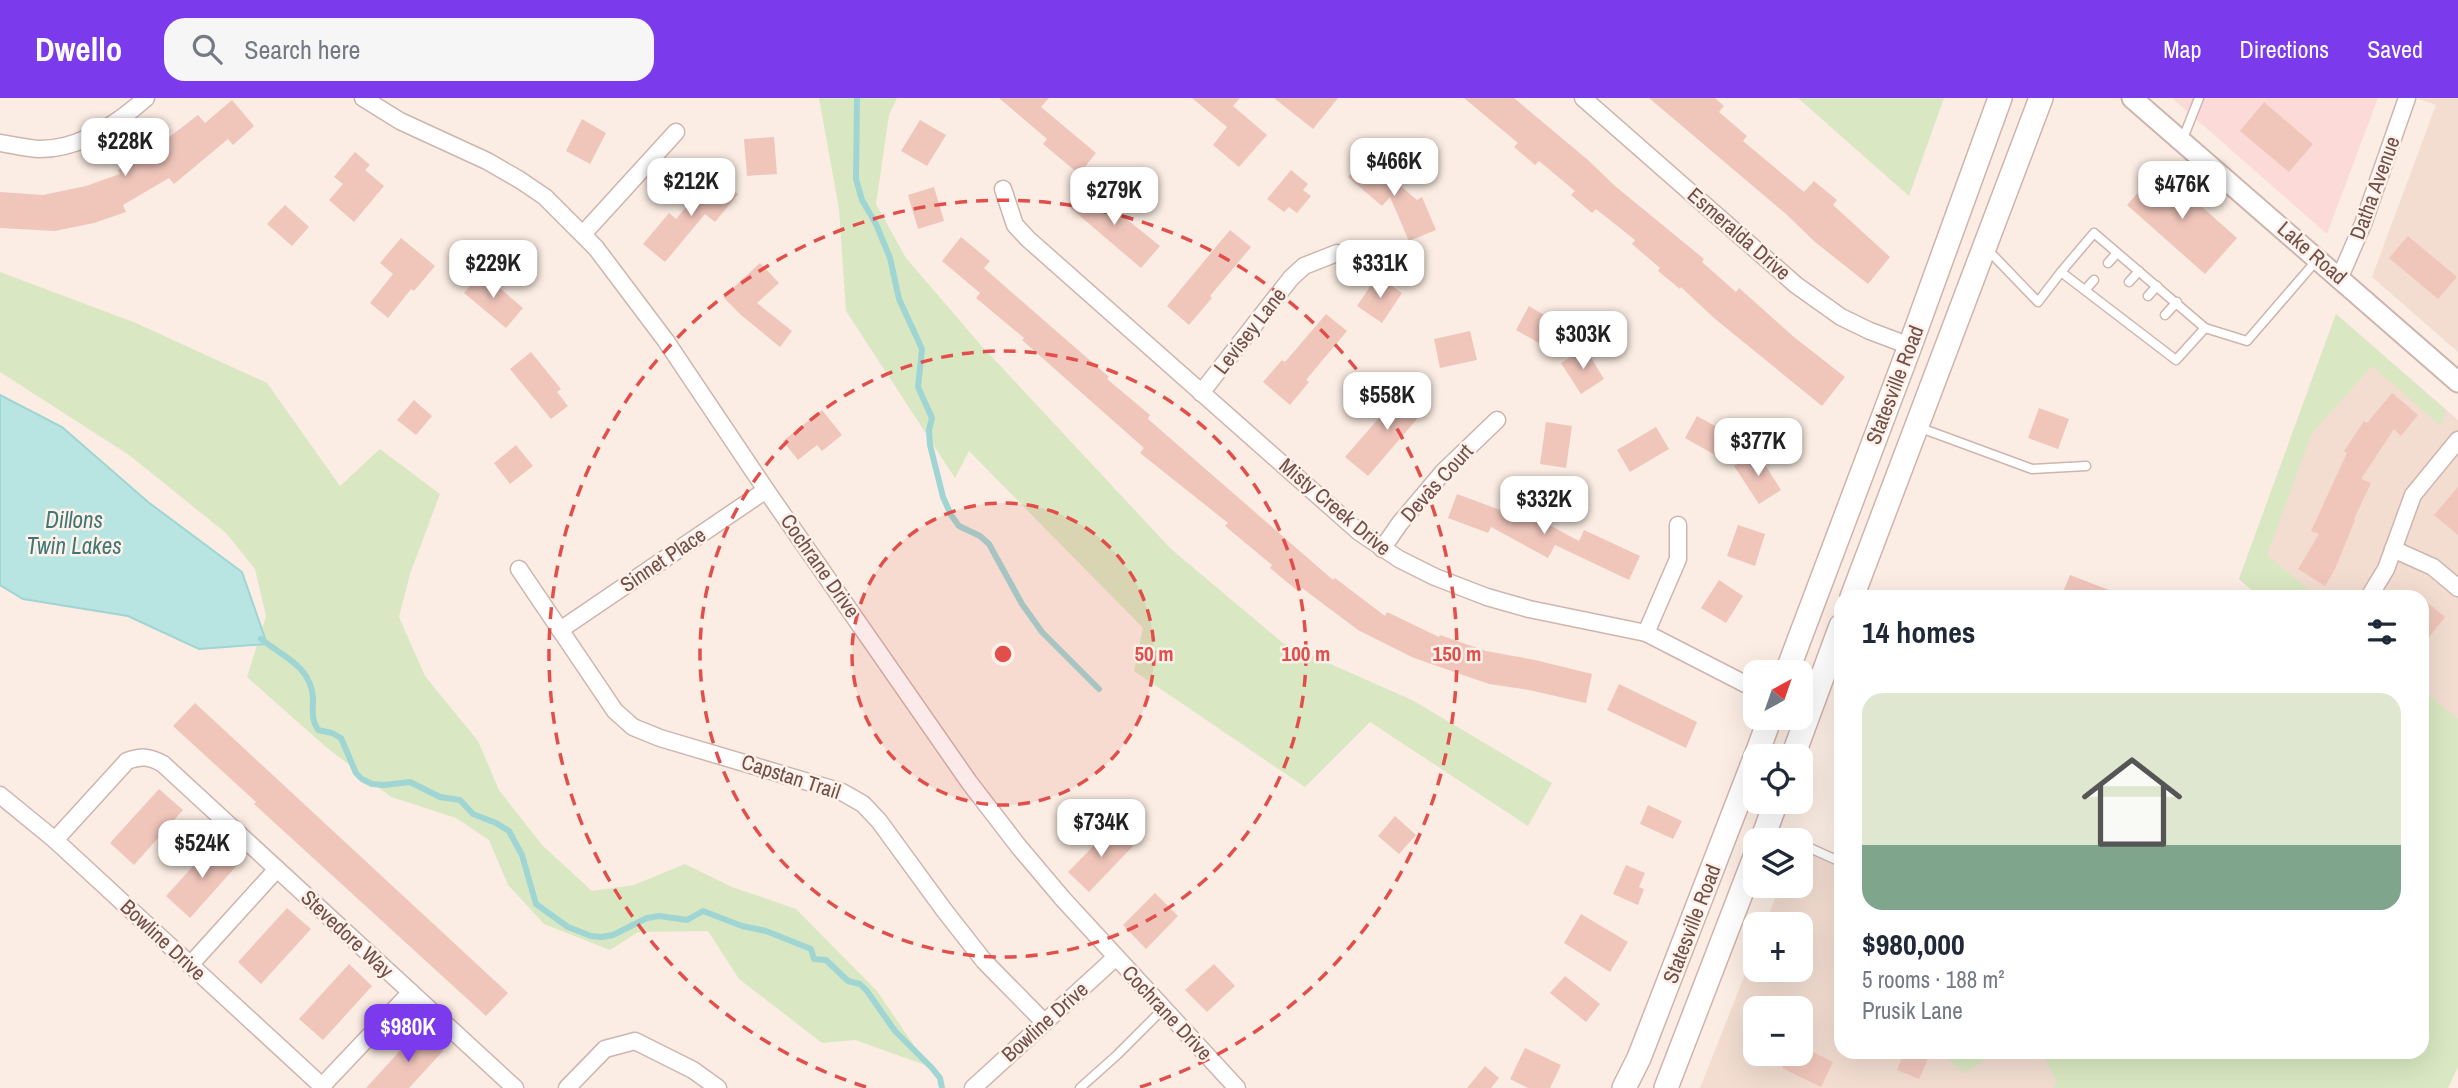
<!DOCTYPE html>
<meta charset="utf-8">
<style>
:root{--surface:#fff;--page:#f6f6f7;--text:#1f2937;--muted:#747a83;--line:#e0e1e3;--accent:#7c3aed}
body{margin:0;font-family:"Archivo Narrow",sans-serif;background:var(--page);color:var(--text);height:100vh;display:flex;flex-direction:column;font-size:26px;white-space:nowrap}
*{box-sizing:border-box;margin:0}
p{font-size:23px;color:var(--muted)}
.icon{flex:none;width:38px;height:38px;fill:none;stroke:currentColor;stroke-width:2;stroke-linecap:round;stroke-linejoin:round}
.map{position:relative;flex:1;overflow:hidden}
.sheet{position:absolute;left:1834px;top:492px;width:595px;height:469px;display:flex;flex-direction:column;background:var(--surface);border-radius:21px;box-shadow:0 7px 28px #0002}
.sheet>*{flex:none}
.needle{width:46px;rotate:40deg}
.fabs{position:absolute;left:1743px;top:562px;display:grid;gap:14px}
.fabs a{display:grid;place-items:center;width:70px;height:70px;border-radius:14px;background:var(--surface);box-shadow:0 7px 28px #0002;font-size:35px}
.price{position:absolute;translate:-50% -60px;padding:0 16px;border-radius:14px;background:#fff;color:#222;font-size:23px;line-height:46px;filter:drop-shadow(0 2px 4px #0008)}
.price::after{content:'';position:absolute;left:50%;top:42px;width:21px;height:16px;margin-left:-10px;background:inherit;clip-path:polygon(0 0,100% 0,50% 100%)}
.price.current{background:var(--accent);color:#fff}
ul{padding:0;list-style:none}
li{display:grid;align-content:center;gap:14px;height:371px;padding:0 28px}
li+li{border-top:2px solid var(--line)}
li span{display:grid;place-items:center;height:217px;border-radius:21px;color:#555}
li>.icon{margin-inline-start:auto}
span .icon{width:126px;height:126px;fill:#fffc;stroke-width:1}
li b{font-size:30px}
h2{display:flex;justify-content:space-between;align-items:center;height:84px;padding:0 28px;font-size:30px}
header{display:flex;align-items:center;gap:42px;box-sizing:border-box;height:98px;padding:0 35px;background:var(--accent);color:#fff}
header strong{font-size:33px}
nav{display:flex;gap:38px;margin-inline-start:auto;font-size:24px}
.search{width:490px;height:63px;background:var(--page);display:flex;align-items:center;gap:18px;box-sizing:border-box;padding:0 24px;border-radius:21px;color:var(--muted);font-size:26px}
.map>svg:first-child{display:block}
</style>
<header>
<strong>Dwello</strong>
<div class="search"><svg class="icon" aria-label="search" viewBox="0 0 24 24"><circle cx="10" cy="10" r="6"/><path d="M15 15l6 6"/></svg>Search here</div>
<nav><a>Map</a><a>Directions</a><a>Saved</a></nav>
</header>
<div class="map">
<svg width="2458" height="990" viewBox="0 0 2458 990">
<rect width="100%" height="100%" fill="#fbede3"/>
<g fill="#f3ddd1" fill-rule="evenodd">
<polygon points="2416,0 2458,0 2458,254 2372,179 2436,7"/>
<polygon points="2336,216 2458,322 2458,663 2422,633 2422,499 2260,499 2239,481"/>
<path d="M1801,750L1841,768V954H2260L2341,990H1700L1755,851V872H1801V826H1765L1780,788H1801ZM1755,910H1801V956H1755Z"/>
</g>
<polygon fill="#fbdad7" points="2172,0 2378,0 2327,136"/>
<g fill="#d9e8c2">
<polygon points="819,0 897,0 889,17 876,106 906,160 979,245 1171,451 1283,545 1412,602 1552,685 1528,728 1370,624 1305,689 1134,573 1143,530 969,353 955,380 846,213 839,111"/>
<polygon points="1798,0 1944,0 1909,98"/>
<polygon points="0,174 136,225 267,285 340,388 380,351 440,396 410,476 399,519 425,578 478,643 499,692 542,747 592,793 634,787 685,766 732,789 796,811 877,893 928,968 855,942 822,945 739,881 708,833 638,834 610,852 544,826 508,787 489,742 456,720 391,699 326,649 247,579 266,518 255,471 226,435 129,357 0,274"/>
<polygon points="2336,216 2446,312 2441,328 2372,268 2312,335 2267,457 2318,499 2260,499 2239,481"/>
<polygon points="2422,592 2458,621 2458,969 2448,990 2054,990 2056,983 2042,954 2422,954 2422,693 2429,676 2422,666"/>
<polygon points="1941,954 1991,954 1982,964 1964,975"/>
</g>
<polygon fill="#b8e4e2" stroke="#9fd5d3" stroke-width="2" points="0,297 62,329 148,404 242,474 267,546 199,551 128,518 23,501 0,487"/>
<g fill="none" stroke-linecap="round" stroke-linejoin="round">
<g stroke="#9fd5d3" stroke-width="6">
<polyline points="857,0 856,81 862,102 876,126 890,160 899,201 922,251 918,289 932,320 929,332 930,347 943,399 951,417 959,428 980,438 989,446 1022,506 1042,534 1099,591"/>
<path d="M261,541C282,558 311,568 313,600C313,613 311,621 318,632L332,635L341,640L356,675L362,681L372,686L384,687L410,684L440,699L460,702L473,716L496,725L509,733L522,757L536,806L568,829L591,838L601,839L613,837L647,820L659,818L687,822L703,813L742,828L766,833L811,851L814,861L826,862L848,883L860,886L867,893L895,933L932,970L940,980L942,990"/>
</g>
</g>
<g fill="#f0c6bb">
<polygon points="999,0 1049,0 1041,9 1096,55 1079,76 1043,46 1047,41"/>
<polygon points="1192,0 1240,0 1233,8 1267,37 1239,69 1213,47 1227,29"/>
<polygon points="1274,0 1338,0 1313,31"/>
<polygon points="1464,0 1514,0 1588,62 1615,88 1704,161 1702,164 1736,194 1739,190 1794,239 1845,279 1822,308 1714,220 1681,189 1680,191 1658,173 1660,170 1632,146 1635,142 1596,111 1592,115 1571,97 1575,93 1539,63 1535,67 1514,49 1518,45"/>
<polygon points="1649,0 1715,0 1724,8 1719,14 1747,38 1743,43 1804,94 1814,83 1837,102 1833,107 1890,159 1868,186 1815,144 1786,116"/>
<polygon points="232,2 254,28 233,47 228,41 174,86 169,80 123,107 126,114 94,125 55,133 0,130 0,94 43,97 86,88 120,76 118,72 155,50 198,17 205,25"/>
<polygon points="2264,4 2313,46 2289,74 2240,33"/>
<polygon points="582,21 606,35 590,66 566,53"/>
<polygon points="920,22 946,37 927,68 901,53"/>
<polygon points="774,39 777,76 747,78 744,41"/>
<polygon points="355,54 370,67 365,72 384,88 354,124 329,102 343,86 334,79"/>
<polygon points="1365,58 1417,102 1422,99 1436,132 1409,143 1390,99 1382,108 1348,79"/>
<polygon points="2159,71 2237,140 2205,176 2127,107"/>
<polygon points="1291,72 1308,86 1303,92 1311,98 1297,115 1289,109 1284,114 1267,101"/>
<polygon points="714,76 738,96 715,124 705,116 665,164 643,146 669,115 676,121"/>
<polygon points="1084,87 1160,148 1141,170 1067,107"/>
<polygon points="934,89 944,123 918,131 908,97"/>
<polygon points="285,107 309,129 292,148 267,126"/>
<polygon points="1230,132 1251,149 1210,198 1212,200 1189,227 1167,208"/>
<polygon points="2408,138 2457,179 2438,201 2389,160"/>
<polygon points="961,139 990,163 984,170 1109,279 1107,281 1150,317 1148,321 1333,482 1335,480 1385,518 1387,514 1439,539 1440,537 1486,553 1535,562 1592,576 1586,605 1529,592 1489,586 1414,560 1358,532 1302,490 1299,494 1270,470 1272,467 1225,428 1228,425 1140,355 1144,350 1022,242 1024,240 976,200 980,195 942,163"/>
<polygon points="401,140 435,168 414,193 411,191 388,220 370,205 393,176 380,165"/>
<polygon points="760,165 779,185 757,205 792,233 780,249 741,217 723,199"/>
<polygon points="481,174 523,210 506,230 464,195"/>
<polygon points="1377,178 1402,195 1382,225 1357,208"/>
<polygon points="1529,208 1559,226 1546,249 1516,232"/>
<polygon points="1326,216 1347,233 1306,282 1309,284 1290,307 1263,284 1282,262 1285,264"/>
<polygon points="1470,233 1477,262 1440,270 1434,241"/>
<polygon points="1585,250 1604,281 1581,296 1561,265"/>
<polygon points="531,254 561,291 557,294 568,308 551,321 510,271"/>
<polygon points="1406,289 1428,308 1368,378 1345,359"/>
<polygon points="2392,295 2418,317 2401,338 2394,331 2361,381 2371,385 2354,421 2355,422 2335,471 2325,488 2298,471 2319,436 2311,433 2347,355 2344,353 2364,323 2367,325"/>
<polygon points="414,302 432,318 416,337 397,322"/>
<polygon points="2039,310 2069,321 2058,351 2028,340"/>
<polygon points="822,312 842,337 822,353 817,347 798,362 783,343"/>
<polygon points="1697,318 1737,340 1724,362 1685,340"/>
<polygon points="1546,324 1572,328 1566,370 1540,366"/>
<polygon points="1656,329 1669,351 1630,374 1617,352"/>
<polygon points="516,347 533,368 510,386 494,365"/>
<polygon points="1757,354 1781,392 1759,406 1734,368"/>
<polygon points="2458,389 2458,437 2434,417"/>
<polygon points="1457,396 1519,419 1523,413 1579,443 1584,432 1640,458 1629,482 1555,447 1548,460 1491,429 1488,435 1448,420"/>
<polygon points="1738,427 1765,436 1755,468 1727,458"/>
<polygon points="2070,477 2122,497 2122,499 2061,499"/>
<polygon points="1719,482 1743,498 1726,525 1701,510"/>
<polygon points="2422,500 2445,519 2422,548"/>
<polygon points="1619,586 1697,624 1686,650 1607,612"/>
<polygon points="195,605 508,895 486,918 254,706 256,704 173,628"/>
<polygon points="159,691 183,712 134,767 110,745"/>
<polygon points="1648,707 1682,723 1673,741 1640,726"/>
<polygon points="1395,718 1416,737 1399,756 1378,738"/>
<polygon points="1114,727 1134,747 1089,794 1068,774"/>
<polygon points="215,744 239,765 190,820 166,798"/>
<polygon points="1626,767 1645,775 1639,789 1644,791 1638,807 1613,796"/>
<polygon points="1155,795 1178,818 1146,851 1123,827"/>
<polygon points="287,810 311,831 261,886 238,864"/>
<polygon points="1581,816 1628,844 1610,874 1564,845"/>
<polygon points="349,866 372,888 323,942 299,921"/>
<polygon points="1214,866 1235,888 1207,914 1185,892"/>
<polygon points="1565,878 1600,906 1586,924 1550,895"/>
<polygon points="419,932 443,953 409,990 366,990"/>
<polygon points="1801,948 1833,964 1821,989 1782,970 1789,956 1801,956"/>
<polygon points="1525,950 1561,967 1550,990 1528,990 1510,981"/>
<polygon points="1905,954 1917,954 1929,958 1919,981 1897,972"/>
<polygon points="1485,968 1499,980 1491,990 1467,990"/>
</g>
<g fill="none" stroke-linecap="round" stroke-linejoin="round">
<defs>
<g id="service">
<polyline points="2182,43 2199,0"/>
<polyline points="1987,151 2038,204 2061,174 2176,262 2205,230 2247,243 2316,163"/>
<polyline points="2108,165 2117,155"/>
<polyline points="2061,174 2094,135 2205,230"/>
<polyline points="2129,184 2139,173"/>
<polyline points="2085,192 2094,182"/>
<polyline points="2148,198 2157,188"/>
<polyline points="2165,217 2177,204"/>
<polyline points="1918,329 2032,371 2086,368"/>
<polyline points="1769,731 1793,742"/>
<polyline points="1801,746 1841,764"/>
<polyline points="1080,990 1117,957 1164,910"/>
</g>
<g id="minor">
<polyline points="363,0 400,23 487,63 520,82 545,99 596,150 666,243 766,392 969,684 1019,749 1063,801 1237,990"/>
<polyline points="1583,0 1796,187 1841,219 1870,233 1910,248"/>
<path d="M0,45C13,47 26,50 38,51C79,52 117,26 146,0"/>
<polyline points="1003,91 1015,127 1028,141 1359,434 1399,461 1435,479 1487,499 1529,511 1646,535 1755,591"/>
<polyline points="583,136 676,34"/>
<polyline points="2340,179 2363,126 2407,0"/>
<polyline points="1201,295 1291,180 1304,168 1337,155"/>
<polyline points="1382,451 1400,425 1444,373 1497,322"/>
<polyline points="2393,451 2433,469 2458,490"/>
<polyline points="519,471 615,613 633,629 660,640 842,694 863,706 879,723 944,812 984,863 1044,924"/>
<polyline points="2369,499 2386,471 2413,397 2458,342"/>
<polyline points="560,532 766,392"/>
<polyline points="1646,535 1678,461 1678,427"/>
<polyline points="0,697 55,742 324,990"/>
<path d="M55,742L127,663C141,658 149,658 163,666L515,990"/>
<polyline points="190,867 277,771"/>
<polyline points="322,988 411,894"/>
<polyline points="567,990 605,951 635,943 693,972 718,990"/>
<polyline points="973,990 1116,859"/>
</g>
<polyline id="tertiary" points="2132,0 2458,284"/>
<g id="secondary">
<polyline points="1852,499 2041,0"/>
<polyline points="1787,574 1910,248 2000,0"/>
<polyline points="1756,658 1770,620"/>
<polyline points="1793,658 1841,528"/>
<polyline points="1762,742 1776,704"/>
<polyline points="1624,990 1639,960 1755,660"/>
<polyline points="1666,990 1755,759"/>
</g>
</defs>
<use href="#service" stroke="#ceb5ad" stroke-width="11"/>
<use href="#minor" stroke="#ceb5ad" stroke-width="19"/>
<use href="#tertiary" stroke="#ceb5ad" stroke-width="23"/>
<use href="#secondary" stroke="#d1b3aa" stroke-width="26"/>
<use href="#service" stroke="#fff" stroke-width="8"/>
<use href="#minor" stroke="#fff" stroke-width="16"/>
<use href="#tertiary" stroke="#fff" stroke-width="19"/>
<use href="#secondary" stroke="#fff" stroke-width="23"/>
</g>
<circle cx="1003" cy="556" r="151" fill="#e24f4b" fill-opacity=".12"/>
<g fill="none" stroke="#e24f4b" stroke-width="3.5" stroke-dasharray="12 9">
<circle cx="1003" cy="556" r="151"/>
<circle cx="1003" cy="556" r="303"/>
<path d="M866 989A454 454 0 1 1 1140 989"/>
</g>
<g text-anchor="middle" stroke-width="5" stroke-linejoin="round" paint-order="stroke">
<g font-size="21" fill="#72504a" stroke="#fef1e9">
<text transform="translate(2375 90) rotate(-70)" y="7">Datha Avenue</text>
<text transform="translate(1739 136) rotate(41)" y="7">Esmeralda Drive</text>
<text transform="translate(2312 155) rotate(41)" y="7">Lake Road</text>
<text transform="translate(1250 233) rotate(-52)" y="7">Levisey Lane</text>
<text transform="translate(1895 287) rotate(-69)" y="7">Statesville Road</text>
<text transform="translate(1437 385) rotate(-48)" y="7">Devas Court</text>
<text transform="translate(1335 409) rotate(40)" y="7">Misty Creek Drive</text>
<text transform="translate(663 462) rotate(-34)" y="7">Sinnet Place</text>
<text transform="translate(820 468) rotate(55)" y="7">Cochrane Drive</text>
<text transform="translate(791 679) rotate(18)" y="7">Capstan Trail</text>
<text transform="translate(1692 826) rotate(-69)" y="7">Statesville Road</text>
<text transform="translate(347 836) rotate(43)" y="7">Stevedore Way</text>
<text transform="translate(163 842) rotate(43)" y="7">Bowline Drive</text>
<text transform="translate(1167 915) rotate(47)" y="7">Cochrane Drive</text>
<text transform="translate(1045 924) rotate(-42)" y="7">Bowline Drive</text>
</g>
<g font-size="23" font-style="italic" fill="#3e7776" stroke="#fef1e9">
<text x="74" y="430">Dillons<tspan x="74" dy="26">Twin Lakes</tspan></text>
</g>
</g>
<circle cx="1003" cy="556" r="10" fill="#e24f4b" stroke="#fef1e9" stroke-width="3.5"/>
<g font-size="21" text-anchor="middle" font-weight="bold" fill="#e24f4b" stroke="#fef1e9" stroke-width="5" stroke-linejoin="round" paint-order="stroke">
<text x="1154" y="563">50 m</text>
<text x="1306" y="563">100 m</text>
<text x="1457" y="563">150 m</text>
</g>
</svg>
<div class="fabs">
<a><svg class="needle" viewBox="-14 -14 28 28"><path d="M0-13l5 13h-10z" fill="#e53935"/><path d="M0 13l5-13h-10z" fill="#747a83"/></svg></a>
<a><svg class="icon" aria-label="locate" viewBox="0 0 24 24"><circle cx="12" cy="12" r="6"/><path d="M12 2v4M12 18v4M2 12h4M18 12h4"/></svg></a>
<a><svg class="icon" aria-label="layers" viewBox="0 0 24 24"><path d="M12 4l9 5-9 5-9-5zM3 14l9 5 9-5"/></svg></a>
<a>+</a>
<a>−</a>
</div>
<b class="price" style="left:125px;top:80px">$228K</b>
<b class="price" style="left:1394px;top:100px">$466K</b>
<b class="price" style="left:691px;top:120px">$212K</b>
<b class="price" style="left:2182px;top:123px">$476K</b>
<b class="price" style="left:1114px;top:129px">$279K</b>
<b class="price" style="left:493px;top:202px">$229K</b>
<b class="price" style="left:1380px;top:202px">$331K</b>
<b class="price" style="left:1583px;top:273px">$303K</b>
<b class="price" style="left:1387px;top:334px">$558K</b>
<b class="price" style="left:1758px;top:380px">$377K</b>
<b class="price" style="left:1544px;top:438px">$332K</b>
<b class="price" style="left:1101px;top:761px">$734K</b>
<b class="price" style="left:202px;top:782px">$524K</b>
<b class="price current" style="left:408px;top:966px">$980K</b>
<section class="sheet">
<h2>14 homes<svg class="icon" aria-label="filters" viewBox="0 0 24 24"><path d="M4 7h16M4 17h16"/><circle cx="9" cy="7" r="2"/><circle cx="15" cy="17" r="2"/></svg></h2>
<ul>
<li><span style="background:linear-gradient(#dfe7d0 70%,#7fa58c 0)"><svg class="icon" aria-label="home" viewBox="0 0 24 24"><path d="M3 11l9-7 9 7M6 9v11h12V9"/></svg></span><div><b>$980,000</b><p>5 rooms · 188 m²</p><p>Prusik Lane</p></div></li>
</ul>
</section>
</div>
